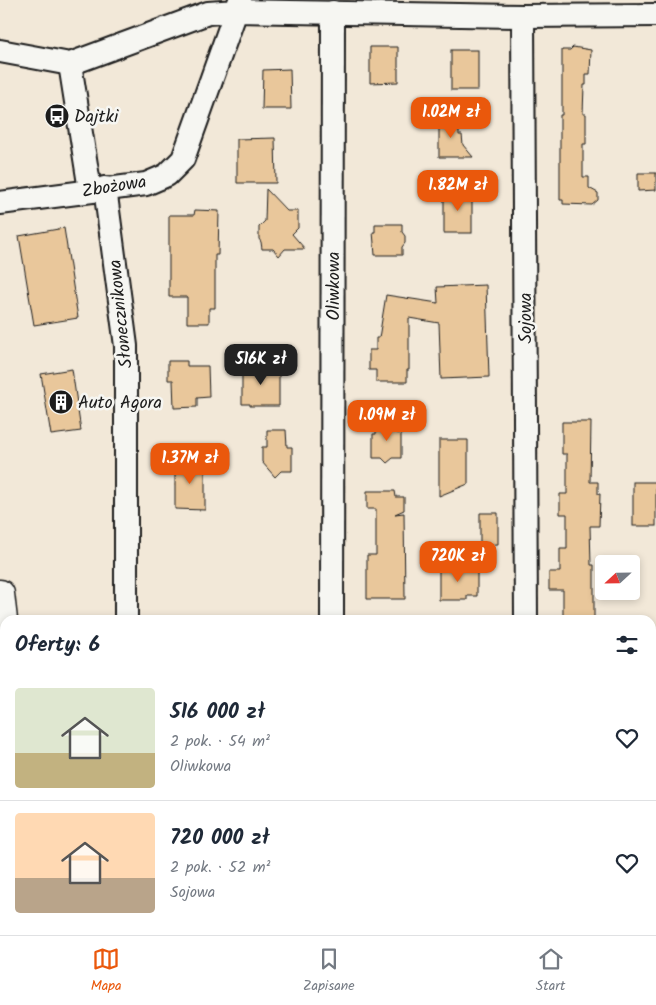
<!DOCTYPE html>
<html lang="pl">
<meta charset="utf-8">
<style>
:root{--surface:#fff;--page:#f2f2f3;--text:#1f2937;--muted:#747a83;--line:#e0e1e3;--accent:#ea580c}
body{margin:0;font-family:Kalam,sans-serif;background:var(--page);color:var(--text);height:100vh;display:flex;flex-direction:column;font-size:19px;white-space:nowrap}
*{box-sizing:border-box;margin:0}
p{font-size:16px;color:var(--muted)}
.icon{flex:none;width:28px;height:28px;fill:none;stroke:currentColor;stroke-width:2;stroke-linecap:round;stroke-linejoin:round}
.map{position:relative;flex:1;overflow:hidden}
.side{position:absolute;left:0px;top:615px;width:656px;height:320px;display:flex;flex-direction:column;background:var(--surface);border-radius:15px 15px 0 0;box-shadow:0 2px 8px #0003}
.side>*{flex:none}
.needle{width:32px;rotate:248deg}
.controls{position:absolute;left:595px;top:555px;display:grid;gap:10px}
.controls a{display:grid;place-items:center;width:45px;height:45px;border-radius:5px;background:var(--surface);box-shadow:0 2px 8px #0003;font-size:25px}
.price{position:absolute;translate:-50% -42px;padding:0 11px;border-radius:10px;background:var(--accent);color:#fff;font-size:16px;line-height:32px;filter:drop-shadow(0 1px 2px #0008)}
.price::after{content:'';position:absolute;left:50%;top:30px;width:15px;height:11px;margin-left:-8px;background:inherit;clip-path:polygon(0 0,100% 0,50% 100%)}
.price.selected{background:#222;color:#fff}
ul{padding:0;list-style:none}
li{display:flex;align-items:center;gap:15px;height:125px;padding:0 15px}
li+li{border-top:1px solid var(--line)}
li span{display:grid;place-items:center;flex:none;width:140px;height:100px;border-radius:5px;color:#555}
li>.icon{margin-inline-start:auto}
span .icon{width:60px;height:60px;fill:#fffc;stroke-width:1}
li b{font-size:21px}
h2{display:flex;justify-content:space-between;align-items:center;height:60px;padding:0 15px;font-size:21px}
.dock{display:flex;justify-content:space-around;align-items:center;height:70px;border-top:1px solid var(--line);background:var(--surface);font-size:14px;color:var(--muted)}
.dock a{display:grid;justify-items:center;gap:2px}
.dock .selected{color:var(--accent)}
.map>svg:first-child{display:block}
</style>
<div class="map">
<svg width="656" height="935" viewBox="0 0 656 935">
<rect width="100%" height="100%" fill="#f2e8d8"/>
<filter id="ink" filterUnits="userSpaceOnUse"><feTurbulence type="fractalNoise" baseFrequency=".02" numOctaves="2"/><feDisplacementMap in="SourceGraphic" scale="10" xChannelSelector="R" yChannelSelector="G"/><feConvolveMatrix kernelMatrix="1 2 1 2 8 2 1 2 1" color-interpolation-filters="sRGB"/></filter>
<g filter="url(#ink)">
<g fill="#e9c79b" stroke="#1c1c1c">
<polygon points="370,47 398,47 398,82 370,83"/>
<polygon points="573,47 591,50 590,74 586,74 586,85 584,85 583,114 586,114 586,144 583,144 583,177 589,177 589,188 598,193 598,200 592,205 563,204 563,200 560,200 560,115 562,115 562,50 570,50"/>
<rect x="451" y="50" width="27" height="40"/>
<polygon points="290,69 291,109 262,109 263,70"/>
<polygon points="459,116 459,135 462,135 463,145 473,157 439,157 439,117"/>
<polygon points="275,138 276,183 237,183 237,139"/>
<polygon points="638,173 656,173 656,190 638,191"/>
<polygon points="266,189 287,211 298,211 298,228 292,234 305,249 285,249 279,256 273,249 262,249 261,242 259,239 259,227 265,221"/>
<rect x="444" y="192" width="28" height="41"/>
<polygon points="195,210 219,211 218,255 215,255 215,308 209,308 209,323 187,323 187,297 169,297 169,215 194,215"/>
<polygon points="375,224 402,224 402,232 405,236 405,243 402,247 402,255 375,255 373,232 375,232"/>
<polygon points="64,228 78,318 34,325 19,236"/>
<polygon points="486,285 489,377 441,379 439,323 409,318 409,370 407,370 407,382 376,382 376,370 369,370 369,350 376,350 376,338 379,338 386,295 438,303 437,287"/>
<polygon points="168,361 187,361 187,366 208,366 209,397 197,398 197,407 174,408 173,380 168,380"/>
<polygon points="242,367 279,367 279,406 250,406 250,404 242,404"/>
<polygon points="72,369 81,431 51,435 41,374"/>
<polygon points="562,422 591,422 590,482 598,482 598,494 600,494 599,526 590,526 591,565 594,565 594,620 563,620 563,590 549,590 549,572 560,572 560,549 567,549 567,514 560,514 560,494 567,494 567,454 562,454"/>
<polygon points="396,423 396,433 401,433 401,458 393,458 387,463 382,458 373,458 373,434 376,434 376,424"/>
<polygon points="267,430 286,430 287,447 292,447 292,471 281,471 275,477 262,462 262,447 267,447"/>
<polygon points="439,440 468,440 468,484 439,496"/>
<polygon points="175,461 205,461 205,510 175,509"/>
<rect x="633" y="482" width="23" height="44"/>
<polygon points="367,491 395,491 396,497 404,497 404,510 395,514 404,513 405,599 367,599 367,555 376,555 376,509 367,509"/>
<polygon points="480,513 498,513 498,544 480,545"/>
<polygon points="453,565 477,565 477,596 467,596 467,600 439,600 439,569 453,569"/>
</g>
<g fill="none" stroke-linecap="round" stroke-linejoin="round">
<defs>
<g id="minor">
<polyline points="523,16 526,620"/>
<polyline points="0,51 70,64 208,13 236,11 240,0"/>
<polyline points="70,64 90,190"/>
<polyline points="105,188 126,346 126,620"/>
<polyline points="0,203 146,184 167,175 183,159 236,11 523,16 656,15"/>
<polyline points="332,620 333,12"/>
<polyline points="651,895 656,895"/>
<polyline points="528,930 528,935"/>
</g>
<g id="secondary">
<polyline points="0,594 5,637"/>
<polyline points="0,920 2,935"/>
<polyline points="37,930 38,935"/>
</g>
</defs>
<use href="#minor" stroke="#1c1c1c" stroke-width="26"/>
<use href="#secondary" stroke="#1c1c1c" stroke-width="31"/>
<use href="#minor" stroke="#f6f6f2" stroke-width="22"/>
<use href="#secondary" stroke="#f6f6f2" stroke-width="28"/>
</g>
</g>
<defs>
<symbol id="bus-disc" viewBox="-11 -11 22 22"><circle r="9.5" fill="#1c1c1c" stroke="#f6f6f2"/><path d="M-5-6H5V4H4V6H2V4H-2V6H-4V4H-5ZM-3.5-4V0h7V-4ZM-3.5 1.2v1.5H-2V1.2ZM2 1.2v1.5H3.5V1.2Z" fill="#fff"/></symbol>
<symbol id="building-disc" viewBox="-11 -11 22 22"><circle r="9.5" fill="#1c1c1c" stroke="#f6f6f2"/><path d="M-4-6H4V6H1V3H-1V6H-4ZM-2.5-4.3h1.7v1.8h-1.7ZM.8-4.3h1.7v1.8H.8ZM-2.5-1h1.7V.8h-1.7ZM.8-1h1.7V.8H.8Z" fill="#fff"/></symbol>
</defs>
<g fill-rule="evenodd">
<use href="#bus-disc" x="43" y="102" width="28" height="28"/>
<use href="#building-disc" x="47" y="388" width="28" height="28"/>
</g>
<g text-anchor="middle" stroke-width="5" stroke-linejoin="round" paint-order="stroke">
<g font-size="18" fill="#1c1c1c" stroke="#f6f6f2" text-anchor="start">
<text x="74" y="122">Dajtki</text>
<text x="78" y="408">Auto Agora</text>
</g>
<g font-size="18" fill="#1c1c1c" stroke="#f6f6f2">
<text transform="translate(114 186) rotate(-9)" y="6">Zbożowa</text>
<text transform="translate(333 286) rotate(-90)" y="6">Oliwkowa</text>
<text transform="translate(120 314) rotate(-96)" y="6">Słonecznikowa</text>
<text transform="translate(525 318) rotate(-90)" y="6">Sojowa</text>
</g>
</g>
</svg>
<div class="controls">
<a><svg class="needle" viewBox="-14 -14 28 28"><path d="M0-13l5 13h-10z" fill="#e53935"/><path d="M0 13l5-13h-10z" fill="#747a83"/></svg></a>
</div>
<b class="price" style="left:451px;top:139px">1.02M zł</b>
<b class="price" style="left:458px;top:212px">1.82M zł</b>
<b class="price selected" style="left:261px;top:386px">516K zł</b>
<b class="price" style="left:387px;top:442px">1.09M zł</b>
<b class="price" style="left:190px;top:485px">1.37M zł</b>
<b class="price" style="left:458px;top:583px">720K zł</b>
<section class="side">
<h2>Oferty: 6<svg class="icon" aria-label="filters" viewBox="0 0 24 24"><path d="M4 7h16M4 17h16"/><circle cx="9" cy="7" r="2"/><circle cx="15" cy="17" r="2"/></svg></h2>
<ul>
<li><span style="background:linear-gradient(#dfe7d0 65%,#c2b280 0)"><svg class="icon" aria-label="home" viewBox="0 0 24 24"><path d="M3 11l9-7 9 7M6 9v11h12V9"/></svg></span><div><b>516 000 zł</b><p>2 pok. · 54 m²</p><p>Oliwkowa</p></div><svg class="icon" aria-label="heart" viewBox="0 0 24 24"><path d="M12 20l-8-8c-3-5 5-10 8-4 3-6 11-1 8 4z"/></svg></li>
<li><span style="background:linear-gradient(#ffd9b3 65%,#b9a48a 0)"><svg class="icon" aria-label="home" viewBox="0 0 24 24"><path d="M3 11l9-7 9 7M6 9v11h12V9"/></svg></span><div><b>720 000 zł</b><p>2 pok. · 52 m²</p><p>Sojowa</p></div><svg class="icon" aria-label="heart" viewBox="0 0 24 24"><path d="M12 20l-8-8c-3-5 5-10 8-4 3-6 11-1 8 4z"/></svg></li>
</ul>
</section>
</div>
<nav class="dock">
<a class="selected"><svg class="icon" aria-label="map" viewBox="0 0 24 24"><path d="M3 6l6-2 6 2 6-2v14l-6 2-6-2-6 2zM9 4v14M15 6v14"/></svg>Mapa</a>
<a><svg class="icon" aria-label="saved" viewBox="0 0 24 24"><path d="M7 4h10v16l-5-4-5 4z"/></svg>Zapisane</a>
<a><svg class="icon" aria-label="home" viewBox="0 0 24 24"><path d="M3 11l9-7 9 7M6 9v11h12V9"/></svg>Start</a>
</nav>
